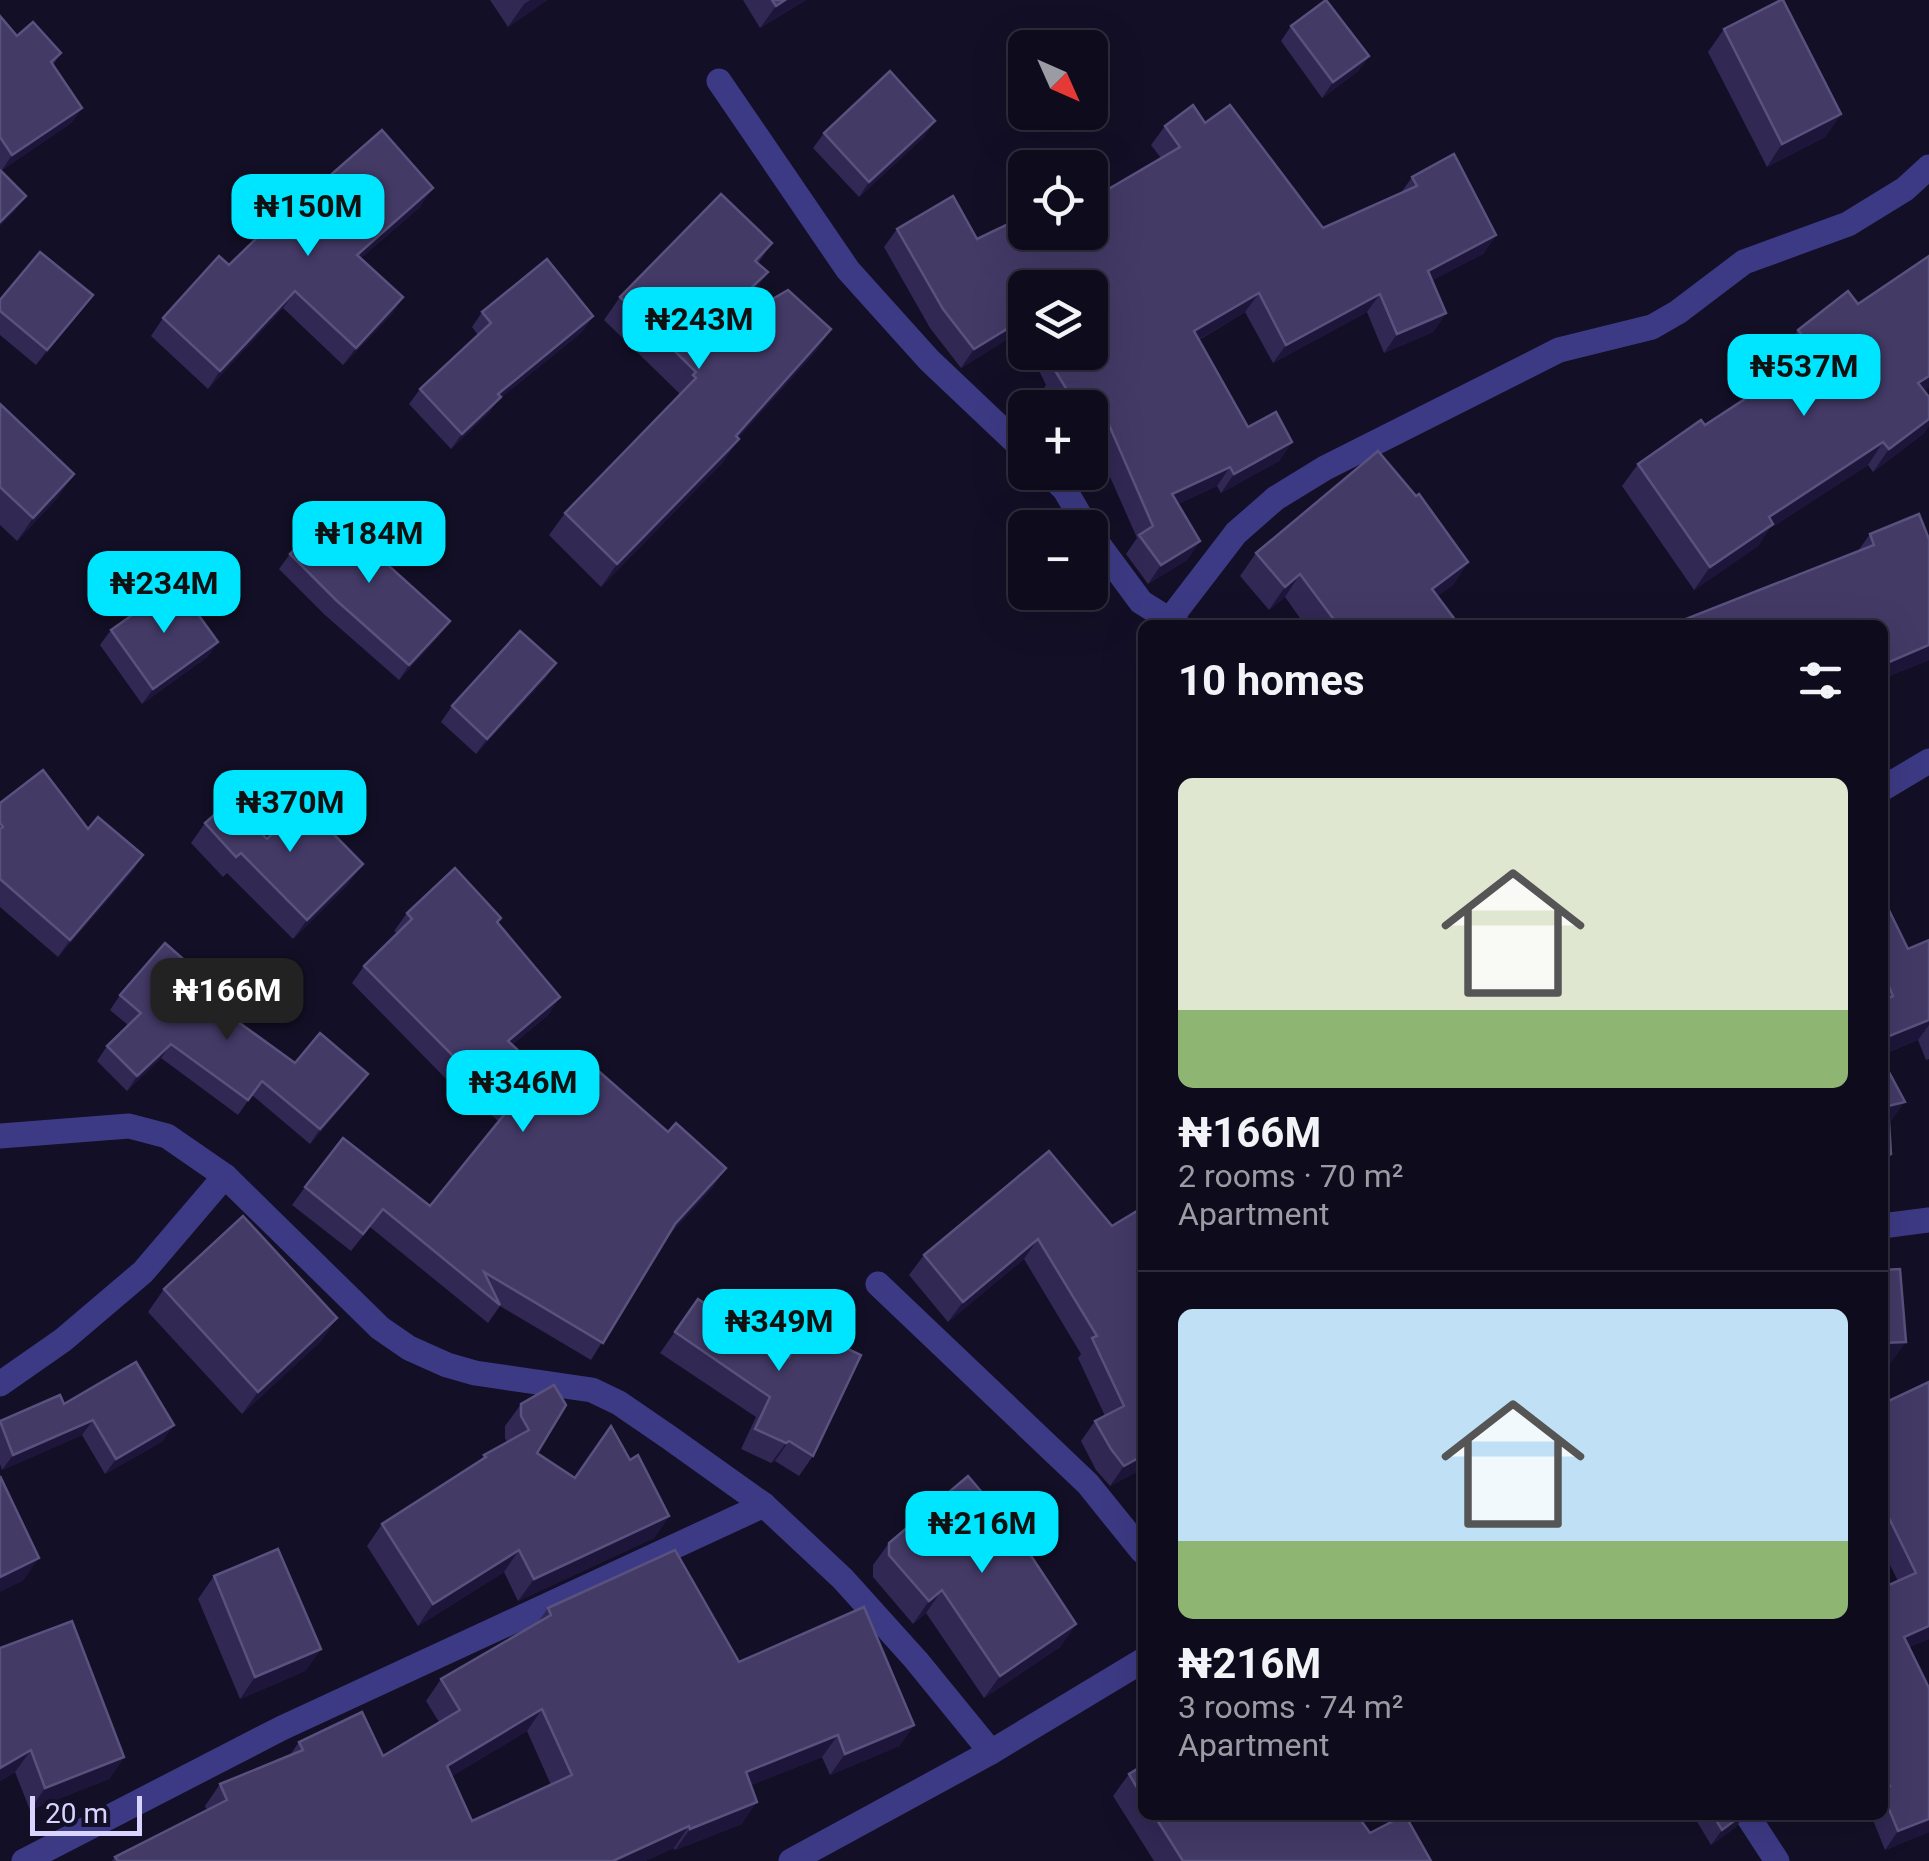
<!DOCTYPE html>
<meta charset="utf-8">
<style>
:root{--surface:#0e0b1c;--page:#1c1929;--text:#f1f3f6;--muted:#9b9ba3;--line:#2e2b3b;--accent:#00e5ff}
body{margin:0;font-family:Roboto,sans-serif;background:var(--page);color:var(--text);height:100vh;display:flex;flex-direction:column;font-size:38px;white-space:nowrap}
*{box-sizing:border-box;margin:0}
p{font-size:32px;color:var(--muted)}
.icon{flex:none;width:55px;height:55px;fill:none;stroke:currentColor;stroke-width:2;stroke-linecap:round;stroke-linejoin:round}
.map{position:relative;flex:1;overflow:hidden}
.panel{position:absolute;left:1138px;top:620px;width:750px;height:1200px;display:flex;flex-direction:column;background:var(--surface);border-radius:15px;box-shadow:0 10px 40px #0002,0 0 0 2px var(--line)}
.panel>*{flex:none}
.needle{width:65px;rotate:135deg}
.buttons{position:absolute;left:1008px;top:30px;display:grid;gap:20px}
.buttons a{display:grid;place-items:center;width:100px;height:100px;border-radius:15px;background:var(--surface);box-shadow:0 10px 40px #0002,0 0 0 2px var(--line);font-size:50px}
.scale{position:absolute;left:30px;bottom:25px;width:112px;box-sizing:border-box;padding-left:10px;border:5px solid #d9d4ff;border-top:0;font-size:28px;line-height:35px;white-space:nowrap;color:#d9d4ff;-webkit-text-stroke:8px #130f26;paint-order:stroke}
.price{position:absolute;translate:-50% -85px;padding:0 22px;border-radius:20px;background:var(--accent);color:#111;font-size:32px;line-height:65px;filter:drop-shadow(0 2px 5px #0008)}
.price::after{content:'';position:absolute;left:50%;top:60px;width:30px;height:22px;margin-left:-15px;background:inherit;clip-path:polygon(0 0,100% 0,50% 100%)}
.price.current{background:#222;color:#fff}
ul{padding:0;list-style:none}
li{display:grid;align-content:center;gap:20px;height:530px;padding:0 40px}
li+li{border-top:2px solid var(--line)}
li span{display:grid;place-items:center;height:310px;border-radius:15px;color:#555}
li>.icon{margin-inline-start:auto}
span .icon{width:180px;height:180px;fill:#fffc;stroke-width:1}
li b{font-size:42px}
h2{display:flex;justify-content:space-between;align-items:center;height:120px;padding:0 40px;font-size:42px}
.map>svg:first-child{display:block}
</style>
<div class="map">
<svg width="1929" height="1861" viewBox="0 0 1929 1861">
<rect width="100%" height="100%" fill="#130f26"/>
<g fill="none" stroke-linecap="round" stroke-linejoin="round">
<g stroke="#3d3a85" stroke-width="25">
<polyline points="719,81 848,270 929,360 1025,451"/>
<polyline points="1047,472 1065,490 1087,528"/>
<polyline points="1090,533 1141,602 1178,625"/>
<polyline points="1170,619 1236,533 1276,498 1325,468 1559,350 1652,327 1678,312 1744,262 1848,224 1905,189 1929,167"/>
<polyline points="1882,789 1929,761"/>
<polyline points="0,1136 129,1126 167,1136 225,1176 380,1328 409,1348 447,1365 475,1373 592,1390 619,1403 670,1438 764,1505 843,1579 916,1660 991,1752"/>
<polyline points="1882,1226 1929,1220"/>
<polyline points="878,1284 1088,1484 1142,1551"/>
<polyline points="0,1384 63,1340 143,1272 225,1176"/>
<polyline points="1747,1815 1777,1861"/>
<polyline points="24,1861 282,1728 764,1505"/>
<polyline points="791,1861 991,1752 1142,1661"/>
</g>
</g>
<g fill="#312854" fill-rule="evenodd">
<polygon points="490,0 547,0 508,27"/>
<polygon points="743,0 806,0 760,28"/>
<polygon points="0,16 17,36 61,53 53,65 82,108 71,123 2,170 0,168"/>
<polygon points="1291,26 1369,56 1358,71 1322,98 1281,41"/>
<polygon points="1724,29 1841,114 1825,137 1767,167 1708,52"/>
<polygon points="1205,123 1323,228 1401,193 1412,177 1496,235 1483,254 1432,280 1446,313 1433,332 1384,353 1367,312 1273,363 1245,312 1199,340 1248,427 1292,442 1279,461 1221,493 1217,486 1178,504 1200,541 1187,560 1148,584 1126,554 1137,538 1092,436 1090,438 1090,408 1053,408 1042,391 1046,385 1030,352 1090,352 1025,288 1025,343 1019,332 961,368 930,328 884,247 897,229 977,239 1090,232 1161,158 1151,145 1165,126"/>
<polygon points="824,133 925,136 859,197 813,148"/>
<polygon points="301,201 421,206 361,258 403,297 391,315 343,365 283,308 208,389 151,336 163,318 229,265"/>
<polygon points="772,243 758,263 768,272 752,295 733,312 738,319 831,329 816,351 738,438 739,439 723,462 601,587 549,535 565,513 680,394 604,320 620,297"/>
<polygon points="0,300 82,310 36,365 0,335"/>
<polygon points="482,312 593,316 582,332 498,400 490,412 451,449 409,404 420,389 478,335 472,327"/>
<polygon points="1798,330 1924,391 1929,397 1929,426 1923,434 1873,472 1868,465 1769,529 1758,546 1694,590 1622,486 1638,464 1705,425 1793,367 1782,353"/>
<polygon points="0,404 59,496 17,541 0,525"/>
<polygon points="1870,534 1929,539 1929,660 1882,679 1882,625 1672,625 1858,551"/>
<polygon points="383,553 380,557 450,621 439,636 399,680 325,615 279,569 290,554"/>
<polygon points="1256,553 1468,562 1453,585 1437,596 1459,625 1305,625 1285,597 1269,610 1240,576"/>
<polygon points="111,630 218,642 207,657 142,704 100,645"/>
<polygon points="556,663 545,679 476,754 441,722 452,706"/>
<polygon points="0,803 88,829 143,855 131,873 58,957 0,907"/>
<polygon points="205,823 267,839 349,883 293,939 227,873 223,877 191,843"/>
<polygon points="1882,896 1908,949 1929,940 1929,1059 1926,1060 1918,1040 1882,1055"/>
<polygon points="407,913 498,923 560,997 548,1015 512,1045 568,1097 714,1186 668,1236 591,1360 500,1306 488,1323 370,1227 351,1251 292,1205 305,1187 430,1206 498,1121 457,1083 454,1087 352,983 364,966 397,933 394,931"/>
<polygon points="208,981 199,994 295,1063 358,1088 310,1144 252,1095 238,1115 161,1058 127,1091 97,1061 107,1046 129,1026 110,1010 120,995"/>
<polygon points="1142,1208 1142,1469 1110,1486 1096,1470 1081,1441 1095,1421 1105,1416 1078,1358 1081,1354 1024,1259 948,1322 909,1275 924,1255 1112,1226"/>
<polygon points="164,1289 337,1318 321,1341 242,1414 148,1312"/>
<polygon points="698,1299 785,1356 803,1328 813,1456 799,1476 775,1461 771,1463 741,1449 756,1417 660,1353"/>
<polygon points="1929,1382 1929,1639 1909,1647 1929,1832 1885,1850 1871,1815 1882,1815 1882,1588 1898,1581 1882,1549 1882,1404"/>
<polygon points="64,1404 163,1441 105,1474 82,1435 2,1470 0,1464 0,1421"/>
<polygon points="521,1404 537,1453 575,1478 630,1460 669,1516 654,1538 518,1601 504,1572 418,1626 367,1546 382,1524 480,1461 484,1455 507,1442 505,1438 505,1426"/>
<polygon points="889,1543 1076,1624 1060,1647 984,1698 926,1613 913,1624 873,1577 873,1565"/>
<polygon points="214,1576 321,1649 305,1671 240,1699 198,1599"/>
<path d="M548,1608L739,1662L914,1725L899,1746L830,1775L822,1757L751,1785L742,1824L675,1850L674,1848L645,1861H112L115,1857L207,1810L205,1806L220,1784L290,1755L299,1742L383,1756L439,1722L426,1701L441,1679L538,1622ZM527,1731L551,1785L472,1821L452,1776Z"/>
<polygon points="0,1648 124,1757 109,1779 30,1810 15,1772 0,1781"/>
<polygon points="1142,1766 1142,1815 1357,1815 1370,1833 1431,1861 1154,1861 1113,1796 1129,1774"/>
<polygon points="1693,1815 1744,1815 1736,1827 1711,1845"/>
</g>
<g fill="#1d163a">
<polygon points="530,0 547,0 508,27 524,4"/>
<polygon points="785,0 806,0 760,28 776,6"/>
<polygon points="1369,56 1358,71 1322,98 1333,82"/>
<polygon points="82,108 71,123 2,170 12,155"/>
<polygon points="1841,114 1825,137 1767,167 1782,144"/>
<polygon points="935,121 925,136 859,197 869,182"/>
<polygon points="433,188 421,206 345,272 357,255"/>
<polygon points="26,196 15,211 0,226 0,222"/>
<polygon points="1496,235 1483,254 1415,290 1428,271"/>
<polygon points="768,272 752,295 714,330 730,308"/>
<polygon points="295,291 283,308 208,389 220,371"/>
<polygon points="1259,293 1245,312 1181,350 1194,331"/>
<polygon points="1380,294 1367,312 1273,363 1286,345"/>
<polygon points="93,295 82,310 36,365 47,350"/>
<polygon points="403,297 391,315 343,365 356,348"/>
<polygon points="1446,313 1433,332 1384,353 1397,334"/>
<polygon points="593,316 582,332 498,400 490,412 451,449 462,434 498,394"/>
<polygon points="1025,318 1025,324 1019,332 961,368 974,349"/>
<polygon points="831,329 816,351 720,459 736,436"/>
<polygon points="1929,376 1929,388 1902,406 1918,383"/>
<polygon points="1106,418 1092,436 1090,438 1091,427"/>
<polygon points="1929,419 1929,426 1923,434 1873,472 1889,449"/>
<polygon points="739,439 723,462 601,587 617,564"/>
<polygon points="1292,442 1279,461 1221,493 1234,474"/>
<polygon points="1883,442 1868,465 1769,529 1758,546 1694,590 1710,567 1769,517"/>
<polygon points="1230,467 1217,486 1159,513 1172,494"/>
<polygon points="74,474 59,496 17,541 33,518"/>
<polygon points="1200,541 1187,560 1148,584 1161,565"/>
<polygon points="1468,562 1453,585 1416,612 1432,589"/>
<polygon points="1300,574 1285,597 1269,610 1285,587"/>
<polygon points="450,621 439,636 399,680 409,665"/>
<polygon points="218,642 207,657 142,704 153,689"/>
<polygon points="1929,645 1929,660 1882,679 1882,665"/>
<polygon points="556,663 545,679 476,754 487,739"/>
<polygon points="143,855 131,873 58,957 70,940"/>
<polygon points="363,864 349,883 293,939 307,920"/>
<polygon points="560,997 548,1015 495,1059 508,1041"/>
<polygon points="1929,1020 1929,1025 1918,1040 1882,1055 1882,1039"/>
<polygon points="171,1044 161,1058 127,1091 137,1076"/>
<polygon points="368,1074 358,1088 310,1144 320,1129"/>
<polygon points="1905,1102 1889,1124 1888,1106"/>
<polygon points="726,1168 714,1186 663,1241 675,1224"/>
<polygon points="1038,1239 1024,1259 948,1322 963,1302"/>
<polygon points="337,1318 321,1341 242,1414 258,1392"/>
<polygon points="1906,1342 1890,1364 1882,1365 1882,1343"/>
<polygon points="93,1420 82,1435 2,1470 13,1455"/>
<polygon points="174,1425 163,1441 105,1474 116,1459"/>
<polygon points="789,1441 775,1461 771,1463 786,1443"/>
<polygon points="1142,1456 1142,1469 1110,1486 1124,1466"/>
<polygon points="669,1516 654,1538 518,1601 534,1579"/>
<polygon points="519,1550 504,1572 418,1626 433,1604"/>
<polygon points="39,1558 23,1581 0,1592 0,1577"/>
<polygon points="942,1590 926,1613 913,1624 929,1601"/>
<polygon points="1076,1624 1060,1647 984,1698 1000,1676"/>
<polygon points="1929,1626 1929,1639 1891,1655 1904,1637"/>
<polygon points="321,1649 305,1671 240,1699 255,1677"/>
<polygon points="542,1709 527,1731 432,1788 447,1766"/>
<polygon points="914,1725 899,1746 830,1775 845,1754"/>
<polygon points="838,1735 822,1757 730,1794 746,1772"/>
<polygon points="31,1750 15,1772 0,1781 0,1768"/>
<polygon points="124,1757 109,1779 30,1810 45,1788"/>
<polygon points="757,1802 742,1824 675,1850 690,1829"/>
<polygon points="1742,1815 1744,1815 1736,1827 1711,1845 1722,1830"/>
<polygon points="1929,1819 1929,1832 1885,1850 1898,1831"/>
<polygon points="689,1826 674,1848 645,1861 613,1861"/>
</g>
<g fill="#433a66" stroke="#5a527e" stroke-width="2.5" fill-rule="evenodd">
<polygon points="772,0 785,0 776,6"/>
<polygon points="1326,0 1369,56 1333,82 1291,26"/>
<polygon points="1781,0 1783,0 1841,114 1782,144 1724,29"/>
<polygon points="0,16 17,36 33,22 61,53 51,62 82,108 12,155 0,137"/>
<polygon points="890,71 935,121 869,182 824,133"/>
<polygon points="1193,105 1205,123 1230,105 1323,228 1417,186 1412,177 1454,154 1496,235 1428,271 1446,313 1397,334 1380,294 1286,345 1259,293 1194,331 1248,427 1276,412 1292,442 1234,474 1230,467 1172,494 1200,541 1161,565 1139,535 1153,526 1106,418 1091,427 1090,408 1078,408 1056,372 1060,369 1052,352 1090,352 1090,288 1025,288 1025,318 974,349 943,309 897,229 953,196 977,239 1025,216 1025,232 1090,232 1090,200 1180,147 1165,126"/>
<polygon points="382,130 433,188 357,255 403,297 356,348 295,291 220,371 163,318 219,256 229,265 298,198 301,201"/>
<polygon points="0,170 26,196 0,222"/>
<polygon points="721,194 772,243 755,261 768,272 730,308 738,319 788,290 831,329 736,436 739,439 617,564 565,513 696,378 693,375 696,372 620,297"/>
<polygon points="40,252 93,295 47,350 0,311 0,300"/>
<polygon points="1929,256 1929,376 1918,383 1929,397 1929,419 1889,449 1883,442 1769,517 1773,524 1710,567 1638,464 1701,420 1705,425 1815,353 1798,330 1848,291 1858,304"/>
<polygon points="547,259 593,316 498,394 501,397 462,434 420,389 491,323 482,312"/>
<polygon points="0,404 74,474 33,518 0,487"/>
<polygon points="1378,451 1416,496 1419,494 1468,562 1432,589 1459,625 1338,625 1300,574 1285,587 1256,553"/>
<polygon points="337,506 383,553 379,557 450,621 409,665 336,600 290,554"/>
<polygon points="1919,514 1929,539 1929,645 1882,665 1882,625 1673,625 1673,624 1874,545 1870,534"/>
<polygon points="176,584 218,642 153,689 111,630"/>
<polygon points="520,631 556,663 487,739 452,706"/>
<polygon points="43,770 88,829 98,817 143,855 70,940 0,879 0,829 3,827 0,823 0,803"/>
<polygon points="231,800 267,839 303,803 363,864 307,920 241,853 236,857 205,823"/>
<polygon points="455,868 501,918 497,922 560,997 508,1041 568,1097 594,1067 668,1132 676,1123 726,1168 675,1224 603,1343 484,1272 500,1305 383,1209 363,1234 305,1187 343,1138 430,1206 512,1105 470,1066 466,1069 364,966 412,919 407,913"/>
<polygon points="1882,896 1908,949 1929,940 1929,1020 1882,1039 1882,1001 1893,996 1882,970"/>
<polygon points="165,943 208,981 198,993 295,1063 320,1033 368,1074 320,1129 262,1081 248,1100 171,1044 137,1076 107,1046 141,1013 120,995"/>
<polygon points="1882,1059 1905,1102 1888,1106 1891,1154 1882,1159"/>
<polygon points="1049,1151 1112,1226 1142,1208 1142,1456 1124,1466 1111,1449 1095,1421 1124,1406 1092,1338 1097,1336 1038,1239 963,1302 924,1255"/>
<polygon points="243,1216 337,1318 258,1392 164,1289"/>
<polygon points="1900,1269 1906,1342 1882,1343 1882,1270"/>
<polygon points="698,1299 789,1358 803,1328 861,1355 813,1456 789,1441 786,1443 755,1429 770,1397 675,1332"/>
<polygon points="136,1362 174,1425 116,1459 93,1420 13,1455 0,1421 60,1395 64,1404"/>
<polygon points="1929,1382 1929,1626 1904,1637 1929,1688 1929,1819 1898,1831 1882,1792 1882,1789 1890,1786 1882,1771 1882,1588 1916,1573 1888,1516 1882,1520 1882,1404"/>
<polygon points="554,1385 566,1405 537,1453 575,1478 611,1426 630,1460 638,1455 669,1516 534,1579 519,1550 433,1604 382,1524 486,1457 484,1455 529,1430 521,1416 521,1404"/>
<polygon points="0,1476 39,1558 0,1577"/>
<polygon points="968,1476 1014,1530 1076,1624 1000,1676 942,1590 929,1601 889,1555 889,1543"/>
<polygon points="278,1549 321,1649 255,1677 214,1576"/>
<path d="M675,1550L739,1662L864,1607L914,1725L845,1754L838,1735L746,1772L757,1802L690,1829L689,1826L613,1861H118L115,1857L227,1800L220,1784L303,1750L299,1742L362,1712L383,1756L460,1710L441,1679L551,1615L548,1608ZM542,1709L572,1775L472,1821L447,1766Z"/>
<polygon points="72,1621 124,1757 45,1788 31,1750 0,1768 0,1648"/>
<polygon points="1142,1766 1142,1796 1129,1774"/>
<polygon points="1154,1815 1357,1815 1370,1833 1405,1815 1431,1861 1183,1861"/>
<polygon points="1713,1815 1742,1815 1722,1830"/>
</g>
</svg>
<div class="buttons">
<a><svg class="needle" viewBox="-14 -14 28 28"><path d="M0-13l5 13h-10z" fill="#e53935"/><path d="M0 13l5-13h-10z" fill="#9b9ba3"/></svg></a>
<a><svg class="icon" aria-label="locate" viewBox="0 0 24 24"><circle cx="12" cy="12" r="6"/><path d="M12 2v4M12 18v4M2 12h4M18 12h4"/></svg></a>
<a><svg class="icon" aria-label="layers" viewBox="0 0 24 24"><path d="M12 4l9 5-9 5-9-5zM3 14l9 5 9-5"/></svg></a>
<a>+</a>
<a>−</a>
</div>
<div class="scale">20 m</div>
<b class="price" style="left:308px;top:259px">₦150M</b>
<b class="price" style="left:699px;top:372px">₦243M</b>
<b class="price" style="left:1804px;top:419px">₦537M</b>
<b class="price" style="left:369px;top:586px">₦184M</b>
<b class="price" style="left:164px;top:636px">₦234M</b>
<b class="price" style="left:290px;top:855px">₦370M</b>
<b class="price current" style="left:227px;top:1043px">₦166M</b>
<b class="price" style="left:523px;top:1135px">₦346M</b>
<b class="price" style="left:779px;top:1374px">₦349M</b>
<b class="price" style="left:982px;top:1576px">₦216M</b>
<section class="panel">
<h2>10 homes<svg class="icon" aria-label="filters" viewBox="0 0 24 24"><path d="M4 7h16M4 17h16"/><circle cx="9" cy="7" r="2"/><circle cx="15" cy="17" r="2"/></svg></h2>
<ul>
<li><span style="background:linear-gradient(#dfe7d0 75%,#8fb573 0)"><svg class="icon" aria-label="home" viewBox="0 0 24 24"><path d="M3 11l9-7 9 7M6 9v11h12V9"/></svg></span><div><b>₦166M</b><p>2 rooms · 70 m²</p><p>Apartment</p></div></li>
<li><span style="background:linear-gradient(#bfe0f5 75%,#8fb573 0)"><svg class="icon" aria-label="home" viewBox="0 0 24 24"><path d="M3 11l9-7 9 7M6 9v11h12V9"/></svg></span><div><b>₦216M</b><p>3 rooms · 74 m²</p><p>Apartment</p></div></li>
</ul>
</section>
</div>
